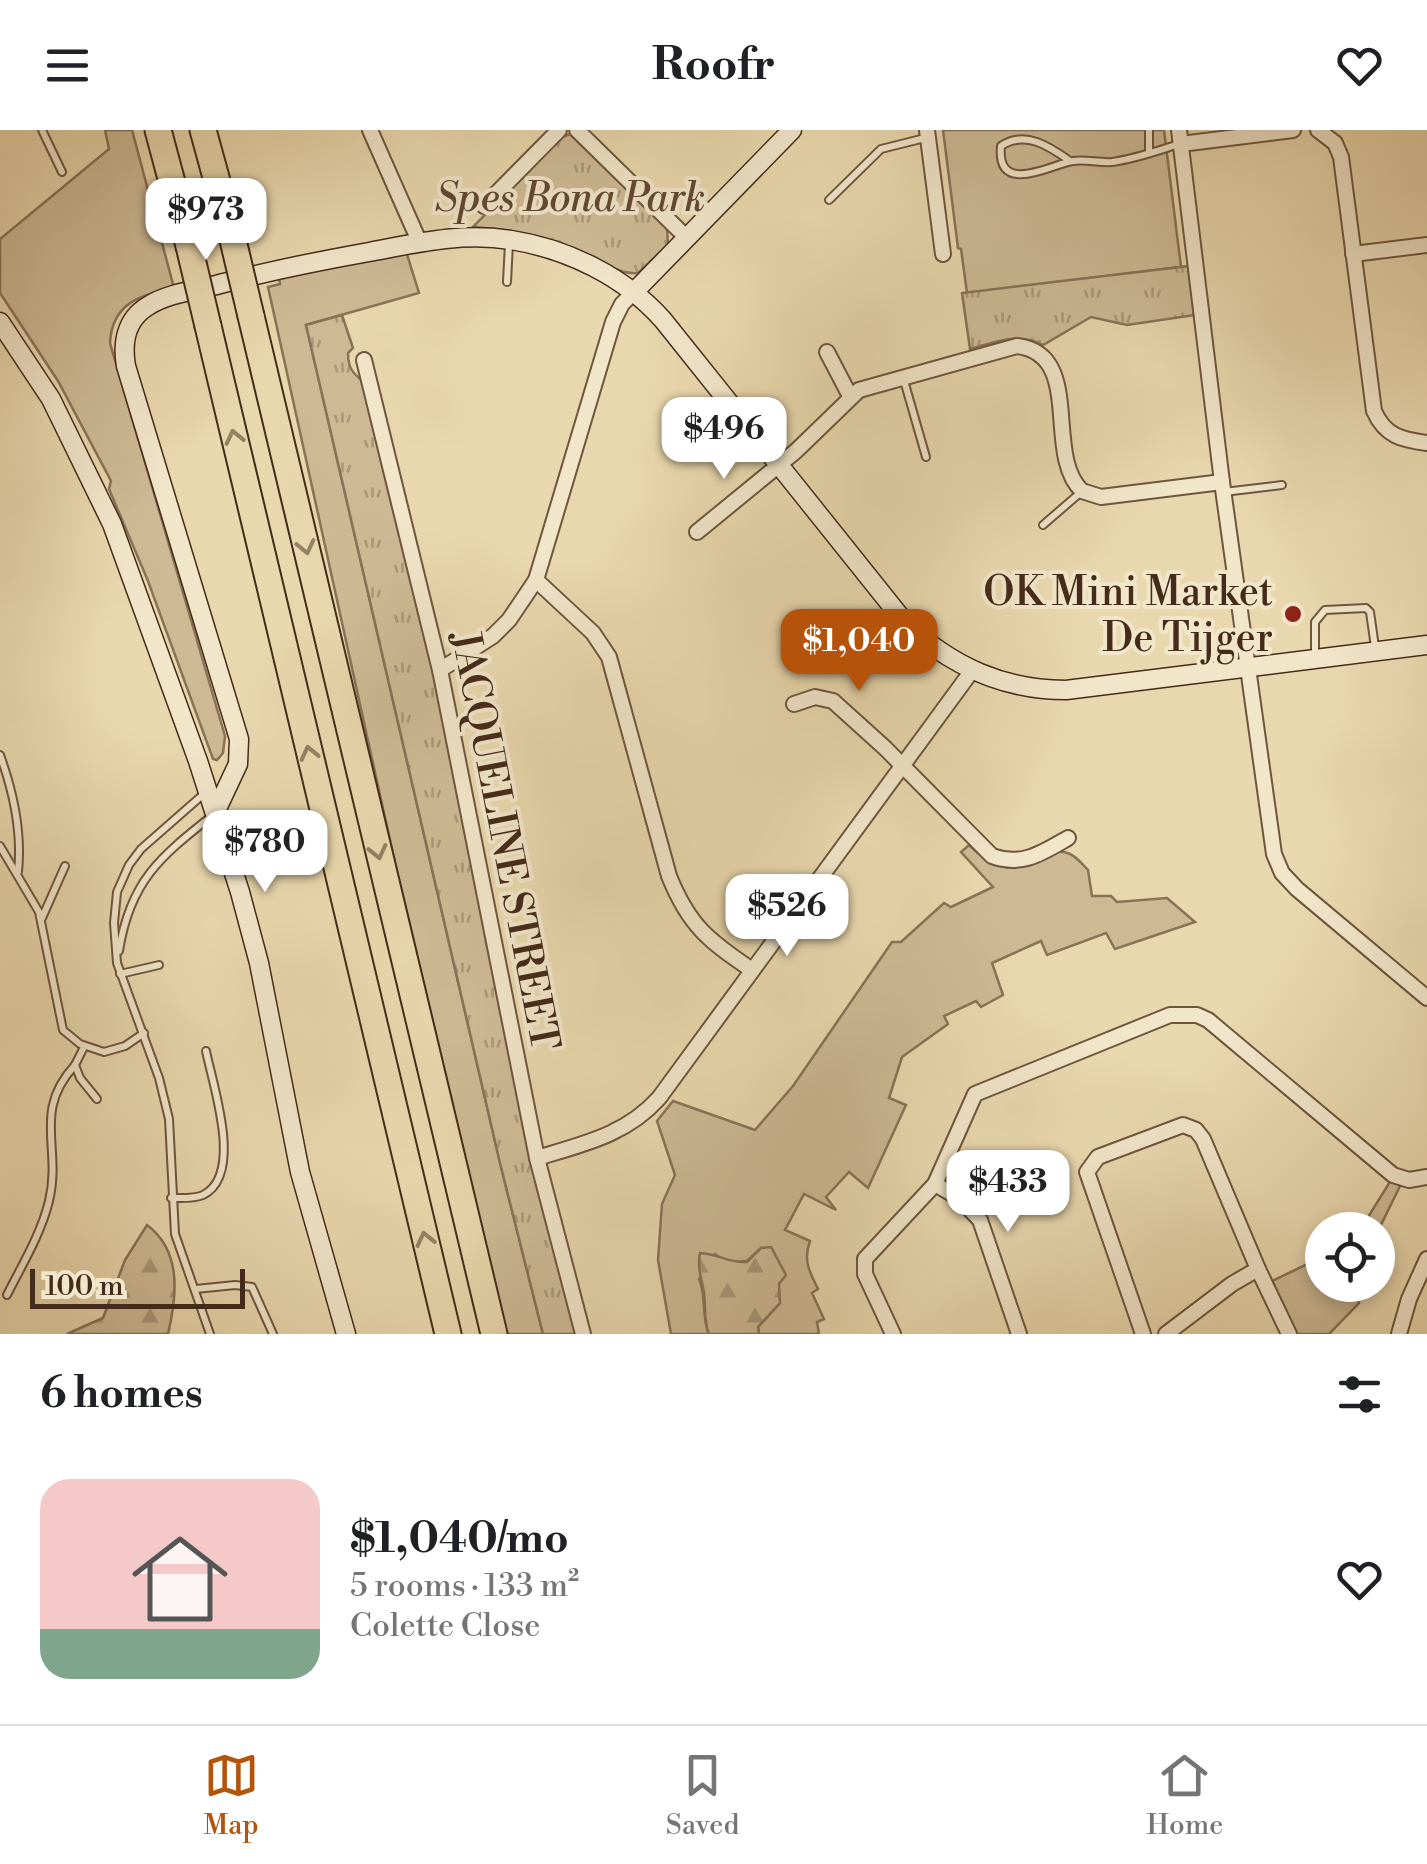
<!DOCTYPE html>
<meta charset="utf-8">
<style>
:root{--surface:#fff;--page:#f2f2f2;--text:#202124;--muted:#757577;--line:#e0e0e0;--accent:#b45309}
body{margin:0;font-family:"Libre Bodoni",serif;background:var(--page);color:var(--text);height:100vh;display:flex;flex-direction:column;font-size:38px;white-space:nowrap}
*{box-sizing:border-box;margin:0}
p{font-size:32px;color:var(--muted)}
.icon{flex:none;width:55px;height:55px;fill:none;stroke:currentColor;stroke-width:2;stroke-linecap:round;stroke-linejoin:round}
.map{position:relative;height:1204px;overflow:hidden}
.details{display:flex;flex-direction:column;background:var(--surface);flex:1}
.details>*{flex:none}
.tools{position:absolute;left:1305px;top:1082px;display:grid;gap:20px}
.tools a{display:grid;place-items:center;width:90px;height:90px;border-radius:50%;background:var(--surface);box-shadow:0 5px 15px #0003;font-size:50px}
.scale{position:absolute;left:30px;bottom:25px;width:215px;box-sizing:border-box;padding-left:10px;border:5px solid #452b19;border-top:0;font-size:28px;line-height:35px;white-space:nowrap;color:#452b19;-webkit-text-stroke:8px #f1e5ca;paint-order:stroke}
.price{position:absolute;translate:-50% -85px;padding:0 22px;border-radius:20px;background:#fff;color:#222;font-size:32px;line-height:65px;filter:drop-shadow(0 2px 5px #0008)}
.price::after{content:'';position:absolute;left:50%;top:60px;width:30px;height:22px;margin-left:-15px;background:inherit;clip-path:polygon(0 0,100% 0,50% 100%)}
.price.selected{background:var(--accent);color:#fff}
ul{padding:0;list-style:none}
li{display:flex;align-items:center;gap:30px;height:250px;padding:0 40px}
li span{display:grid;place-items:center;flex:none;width:280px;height:200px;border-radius:30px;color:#555}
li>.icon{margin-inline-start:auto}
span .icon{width:120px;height:120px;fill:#fffc;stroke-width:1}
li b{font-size:42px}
h2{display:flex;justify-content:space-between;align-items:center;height:120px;padding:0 40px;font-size:42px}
header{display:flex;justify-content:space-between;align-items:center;height:130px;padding:0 40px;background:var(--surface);font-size:45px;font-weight:800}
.menu{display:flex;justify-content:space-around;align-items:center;height:140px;border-top:2px solid var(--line);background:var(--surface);font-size:28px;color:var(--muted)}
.menu a{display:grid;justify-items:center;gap:5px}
.menu .selected{color:var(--accent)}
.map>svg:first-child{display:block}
</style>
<header><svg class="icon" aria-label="menu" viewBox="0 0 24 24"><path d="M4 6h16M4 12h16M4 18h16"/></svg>Roofr<svg class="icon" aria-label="heart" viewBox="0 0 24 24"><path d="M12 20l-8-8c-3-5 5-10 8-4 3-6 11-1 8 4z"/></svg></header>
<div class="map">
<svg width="1427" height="1204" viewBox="0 0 1427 1204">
<defs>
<pattern id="forest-firs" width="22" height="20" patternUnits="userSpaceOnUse" patternTransform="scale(2.5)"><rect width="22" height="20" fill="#cdba94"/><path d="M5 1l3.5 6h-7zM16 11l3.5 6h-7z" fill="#a89778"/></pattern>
<pattern id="park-tufts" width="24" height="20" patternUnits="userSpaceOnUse" patternTransform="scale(2.5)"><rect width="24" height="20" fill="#cdba94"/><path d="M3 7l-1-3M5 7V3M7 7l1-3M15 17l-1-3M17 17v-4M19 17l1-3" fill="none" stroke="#a89778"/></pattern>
</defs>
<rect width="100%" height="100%" fill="#e9d7ad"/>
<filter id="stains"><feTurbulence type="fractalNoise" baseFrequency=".002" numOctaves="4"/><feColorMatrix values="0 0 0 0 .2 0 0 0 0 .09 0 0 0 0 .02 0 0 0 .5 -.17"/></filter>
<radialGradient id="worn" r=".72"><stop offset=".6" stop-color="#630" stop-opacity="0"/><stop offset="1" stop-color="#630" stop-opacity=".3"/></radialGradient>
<g fill="#cdba94" stroke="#897256" stroke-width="2.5">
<path d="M105,0H132L174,158C140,165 112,173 110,213L225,606L223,623L217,630L213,629L148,451L109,359L111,351L58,251L0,163V109L109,19Z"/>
<polygon points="943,0 1164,0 1181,137 967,163 961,119 958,118"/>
<polygon points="406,121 419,163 306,195 500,1033 543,1204 507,1204 504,1192 397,742 268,157 280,154 279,148"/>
<path d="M969,715C1022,767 1039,710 1070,724C1077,727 1083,735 1088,740L1092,766H1111L1117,772L1167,768L1195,792L1115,819L1106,803L1047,825L1041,811L992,833L1003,865L981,877L976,871L944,886L948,894L902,927L889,968L906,975L868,1058L849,1042L826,1067L836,1080L804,1064L785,1100L810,1111C803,1130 809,1141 818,1159L812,1163L824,1189L817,1192L819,1204H759L758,1197L780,1173L761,1118L747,1131L727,1133L715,1124L699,1149C707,1167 701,1186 709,1204H671L658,1130L662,1074L675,1045L657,991L673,971L755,1000L793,956L892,812H901L944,773L951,777L993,757L961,722Z"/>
<polygon points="1391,1050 1401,1054 1378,1101 1360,1100"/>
<polygon points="1322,1127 1322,1155 1359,1155 1359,1173 1329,1204 1296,1204 1272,1151"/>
</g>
<g fill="url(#forest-firs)" stroke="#897256" stroke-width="2.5">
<path d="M147,1095C182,1121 177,1166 168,1204H67L103,1188L125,1130Z"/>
<path d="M771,1117L786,1145L779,1154L780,1173L758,1197L759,1204H709C703,1190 706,1178 704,1163C702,1149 697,1139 700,1123C720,1124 726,1133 747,1132L761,1118Z"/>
</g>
<g fill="url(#park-tufts)" stroke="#897256" stroke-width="2.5">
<path d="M570,4L667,97L668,115L638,143C616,146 581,120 558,112C531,103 502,99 473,97L560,8Z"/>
<path d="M1189,136L1195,185L1127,195L1091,187L1043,215C1018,202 995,212 970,219L962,163Z"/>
<path d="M342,185L353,218L348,223C348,237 352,243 363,251L435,547L529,1018L577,1204H543L500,1033L306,195Z"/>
</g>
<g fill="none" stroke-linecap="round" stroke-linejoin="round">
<defs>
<g id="lane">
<polyline points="42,0 62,42"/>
<polyline points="1149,0 1149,23"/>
<path d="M1070,31C1049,16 1025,0 1001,16C996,67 1052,34 1073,31C1085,29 1099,33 1112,32C1135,29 1157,21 1179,14"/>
<polyline points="829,70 881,19 925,8"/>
<polyline points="507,152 509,113"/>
<polyline points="903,247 926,327"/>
<polyline points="1224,362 1282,355"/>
<polyline points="1043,395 1080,363"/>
<polyline points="1315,526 1315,492 1325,480 1366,478 1370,482 1375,517"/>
<path d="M0,625C13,661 22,704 18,742"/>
<polyline points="206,662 141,719 129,735 117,762 114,793 117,833 159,948 169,989 175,1104 210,1204"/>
<polyline points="0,716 39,782 63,900 80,914 104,922 125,916 144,903"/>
<polyline points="42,788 65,736"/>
<path d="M119,821C130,751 160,727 213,685"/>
<polyline points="120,844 159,835"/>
<polyline points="84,917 75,935 80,948 97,969"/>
<path d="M171,1068C181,1068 194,1069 203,1065C244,1045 213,956 206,921"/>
<polyline points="196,1159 235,1155 252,1157 273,1204"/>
<path d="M7,1165C22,1135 41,1104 49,1071C62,1017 32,982 75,935"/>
</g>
<g id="street">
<polyline points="370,0 419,111"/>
<polyline points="577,0 687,108"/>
<polyline points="927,0 943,124"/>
<polyline points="1179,0 1222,352 1274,724 1282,743 1297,759 1427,868"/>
<path d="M1318,0L1335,13L1341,27L1374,281C1385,306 1402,310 1427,313"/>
<polyline points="1181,14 1293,0"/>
<polyline points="484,76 559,0"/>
<polyline points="1353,124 1427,115"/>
<polyline points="827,222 850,266"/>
<polyline points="364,230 440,540 537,1028 583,1204"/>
<path d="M697,402L796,321L859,260L1017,216C1085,224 1043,324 1082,361L1101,367L1222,352"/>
<path d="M536,450L593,503L609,527L669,746C689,796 709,811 752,840"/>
<polyline points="440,540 493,506 509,490 536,450 613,192 622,174 634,162"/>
<path d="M794,574L815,567L833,571L885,618L992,726C1022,737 1042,723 1068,708"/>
<path d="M537,1028C583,1014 626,1005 659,968L971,542"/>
<polyline points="935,1054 959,1068 980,1090 1019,1204"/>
<polyline points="893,1204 865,1144 865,1129 935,1054 975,964 1170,885 1197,885 1208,890 1393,1045 1409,1050 1427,1047"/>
<polyline points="1143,1204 1087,1042 1098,1027 1183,995 1196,1000 1203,1009 1258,1139 1289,1204"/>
<polyline points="1166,1204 1232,1154 1258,1139"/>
<polyline points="1399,1204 1409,1169 1427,1129"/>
</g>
<g id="secondary">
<polyline points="634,162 792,0"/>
<polyline points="0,192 51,269 112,394 198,631 240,762 259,833 300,1042 346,1204"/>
<path d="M215,683L238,634L239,609L126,236C122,213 126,189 148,176C168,163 198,160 220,154C269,141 319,131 369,122C417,113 462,102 511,110C568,119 625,147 663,190L907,495C953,537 1004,560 1066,560L1427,515"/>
</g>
<g id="highway">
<polyline points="158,0 189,116"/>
<polyline points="203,0 232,106"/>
<polyline points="251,186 494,1204"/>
<polyline points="208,196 448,1204"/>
</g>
</defs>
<use href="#lane" stroke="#6e563e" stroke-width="10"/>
<use href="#street" stroke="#6e563e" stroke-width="18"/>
<use href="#secondary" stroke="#452b19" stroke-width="21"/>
<use href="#highway" stroke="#452b19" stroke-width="29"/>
<use href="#lane" stroke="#f1e5ca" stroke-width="6"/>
<use href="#street" stroke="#f1e5ca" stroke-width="14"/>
<use href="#secondary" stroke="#f1e5ca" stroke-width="18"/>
<use href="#highway" stroke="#e9d7ad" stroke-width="25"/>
<defs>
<g id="highway-bridge">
<polyline points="232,106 251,186"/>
<polyline points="189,116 208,196"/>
</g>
</defs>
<use href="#highway-bridge" stroke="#452b19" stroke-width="29" stroke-linecap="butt"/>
<use href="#highway-bridge" stroke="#e9d7ad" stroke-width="25"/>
</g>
<defs><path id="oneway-chevron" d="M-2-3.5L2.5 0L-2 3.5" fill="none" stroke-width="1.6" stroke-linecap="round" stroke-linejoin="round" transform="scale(2.5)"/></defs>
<g stroke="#978163">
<use href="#oneway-chevron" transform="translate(234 307) rotate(-103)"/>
<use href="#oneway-chevron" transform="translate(306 417) rotate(77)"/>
<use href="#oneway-chevron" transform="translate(309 623) rotate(-103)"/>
<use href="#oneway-chevron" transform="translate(378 722) rotate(77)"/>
<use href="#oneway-chevron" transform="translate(425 1109) rotate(-103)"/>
</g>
<circle fill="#8f2418" stroke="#f1e5ca" stroke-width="4" cx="1293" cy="484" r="10"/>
<g text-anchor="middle" stroke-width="8" stroke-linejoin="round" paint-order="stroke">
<g font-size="40" font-style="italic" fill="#604832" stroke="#f1e5ca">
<text x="570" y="81">Spes Bona Park</text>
</g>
<g font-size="40" fill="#452b19" stroke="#f1e5ca" text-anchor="end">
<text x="1273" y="475">OK Mini Market<tspan x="1273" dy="46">De Tijger</tspan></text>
</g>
<g font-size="40" fill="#452b19" stroke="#f1e5ca">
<text transform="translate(506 711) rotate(79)" y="14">JACQUELINE STREET</text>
</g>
</g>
<rect width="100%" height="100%" filter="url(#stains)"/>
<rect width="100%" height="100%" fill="url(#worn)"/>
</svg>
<div class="tools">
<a><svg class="icon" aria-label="locate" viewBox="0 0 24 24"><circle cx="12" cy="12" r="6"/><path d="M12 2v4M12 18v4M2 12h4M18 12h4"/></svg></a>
</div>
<div class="scale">100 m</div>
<b class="price" style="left:206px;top:133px">$973</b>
<b class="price" style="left:724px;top:352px">$496</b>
<b class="price selected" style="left:859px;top:564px">$1,040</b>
<b class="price" style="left:265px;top:765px">$780</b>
<b class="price" style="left:787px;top:829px">$526</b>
<b class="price" style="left:1008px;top:1105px">$433</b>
</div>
<section class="details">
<h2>6 homes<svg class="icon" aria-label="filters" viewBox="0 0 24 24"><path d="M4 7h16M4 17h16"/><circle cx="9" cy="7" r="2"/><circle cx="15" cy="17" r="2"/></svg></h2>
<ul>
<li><span style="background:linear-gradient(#f6c9c9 75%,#7fa58c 0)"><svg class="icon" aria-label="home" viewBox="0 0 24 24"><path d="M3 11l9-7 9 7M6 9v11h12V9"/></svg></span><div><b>$1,040/mo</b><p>5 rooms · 133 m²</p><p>Colette Close</p></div><svg class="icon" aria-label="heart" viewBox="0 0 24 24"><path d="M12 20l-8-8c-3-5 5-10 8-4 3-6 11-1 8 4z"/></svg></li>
</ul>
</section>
<nav class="menu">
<a class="selected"><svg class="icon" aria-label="map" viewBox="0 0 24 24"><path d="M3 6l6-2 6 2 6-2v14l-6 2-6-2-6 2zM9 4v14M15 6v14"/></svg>Map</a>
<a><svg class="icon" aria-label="saved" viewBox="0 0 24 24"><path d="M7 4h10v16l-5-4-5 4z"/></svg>Saved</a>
<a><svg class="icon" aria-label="home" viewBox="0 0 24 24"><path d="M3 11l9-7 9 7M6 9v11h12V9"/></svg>Home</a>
</nav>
